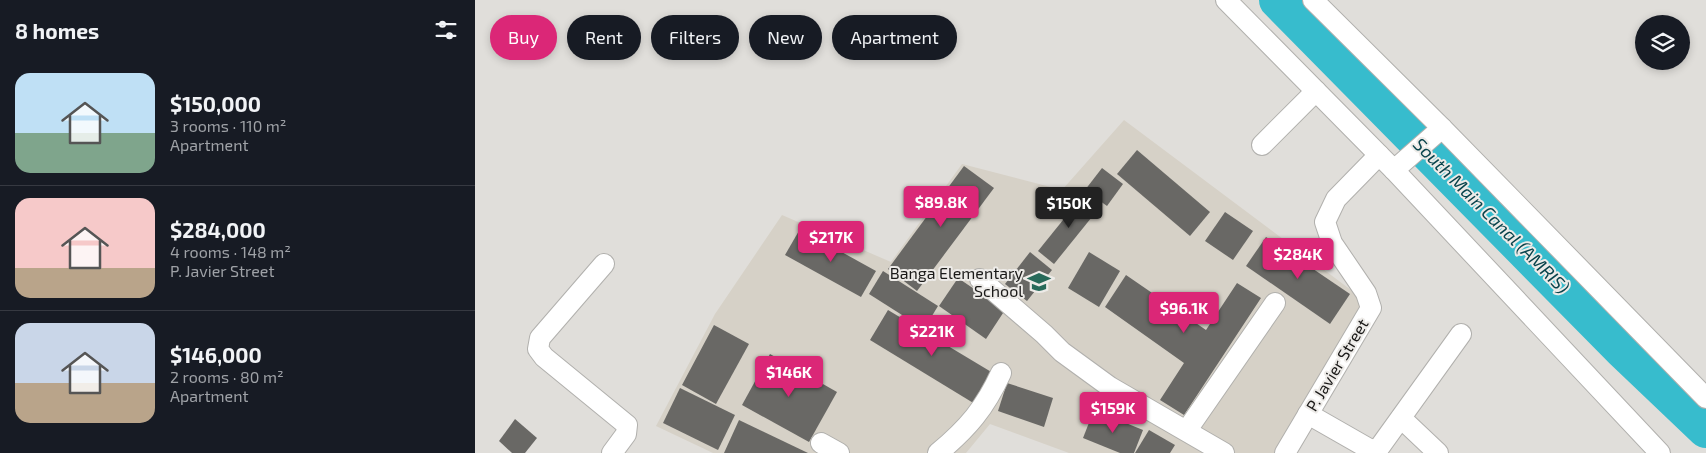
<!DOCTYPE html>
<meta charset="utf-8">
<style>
:root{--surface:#171b24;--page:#242831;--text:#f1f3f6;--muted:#9ea1a6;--line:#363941;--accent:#db2777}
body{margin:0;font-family:"Exo 2",sans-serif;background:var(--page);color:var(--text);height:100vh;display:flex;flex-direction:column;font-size:19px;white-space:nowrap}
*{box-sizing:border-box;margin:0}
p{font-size:16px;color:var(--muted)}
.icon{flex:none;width:28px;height:28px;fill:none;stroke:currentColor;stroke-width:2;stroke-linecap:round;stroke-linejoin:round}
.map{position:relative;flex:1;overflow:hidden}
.drawer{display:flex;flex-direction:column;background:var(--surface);width:475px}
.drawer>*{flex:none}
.hud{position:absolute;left:15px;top:15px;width:475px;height:45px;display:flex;gap:10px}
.controls{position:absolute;left:1160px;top:15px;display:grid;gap:10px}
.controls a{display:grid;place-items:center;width:55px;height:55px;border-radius:50%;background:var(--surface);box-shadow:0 2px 8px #0003;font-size:25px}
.price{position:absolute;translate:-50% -42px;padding:0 11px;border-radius:5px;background:var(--accent);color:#fff;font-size:16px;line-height:32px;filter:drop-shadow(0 1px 2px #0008)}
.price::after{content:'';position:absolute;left:50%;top:30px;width:15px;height:11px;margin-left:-8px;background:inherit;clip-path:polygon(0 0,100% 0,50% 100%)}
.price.on{background:#222;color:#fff}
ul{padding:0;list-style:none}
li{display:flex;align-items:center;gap:15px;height:125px;padding:0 15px}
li+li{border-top:1px solid var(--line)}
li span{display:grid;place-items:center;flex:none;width:140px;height:100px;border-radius:15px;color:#555}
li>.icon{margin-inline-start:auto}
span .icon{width:60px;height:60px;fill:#fffc;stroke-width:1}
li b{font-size:21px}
h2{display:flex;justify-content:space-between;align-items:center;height:60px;padding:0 15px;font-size:21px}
.pill{padding:0 18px;border-radius:22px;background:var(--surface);box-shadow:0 2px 8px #0003;font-size:18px;line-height:45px}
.pill.on{background:var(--accent);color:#fff}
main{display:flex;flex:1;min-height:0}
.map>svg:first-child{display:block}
</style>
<main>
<section class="drawer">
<h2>8 homes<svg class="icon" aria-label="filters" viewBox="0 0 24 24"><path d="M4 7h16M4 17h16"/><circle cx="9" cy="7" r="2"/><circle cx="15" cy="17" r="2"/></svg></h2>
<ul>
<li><span style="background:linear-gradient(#bfe0f5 60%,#7fa58c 0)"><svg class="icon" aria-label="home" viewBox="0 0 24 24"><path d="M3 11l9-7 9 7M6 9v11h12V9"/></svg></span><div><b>$150,000</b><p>3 rooms · 110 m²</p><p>Apartment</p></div></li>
<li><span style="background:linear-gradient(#f6c9c9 70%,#b9a48a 0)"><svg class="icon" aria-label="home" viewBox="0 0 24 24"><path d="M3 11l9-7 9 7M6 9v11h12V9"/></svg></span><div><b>$284,000</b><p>4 rooms · 148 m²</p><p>P. Javier Street</p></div></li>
<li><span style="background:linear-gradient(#c9d6e8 60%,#b9a48a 0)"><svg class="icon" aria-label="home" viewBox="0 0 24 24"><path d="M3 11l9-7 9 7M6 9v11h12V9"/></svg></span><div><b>$146,000</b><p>2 rooms · 80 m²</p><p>Apartment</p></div></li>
</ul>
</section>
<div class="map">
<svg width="1231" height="453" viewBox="0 0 1231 453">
<rect width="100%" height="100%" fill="#e0deda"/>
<polygon fill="#d6d1c7" points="649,120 892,302 803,453 594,453 515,424 491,453 238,453 181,426 240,314 307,215 416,262 487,164 587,190"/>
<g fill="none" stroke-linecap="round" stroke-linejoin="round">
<polyline stroke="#37bccd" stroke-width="38" points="803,0 1147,349 1231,429"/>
</g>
<g fill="#696865">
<polygon points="662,150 735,212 715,236 642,174"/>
<polygon points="489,166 519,188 442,291 413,269"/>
<polygon points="627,168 648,184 632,206 610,190"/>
<polygon points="609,194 625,207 579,264 563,251"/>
<polygon points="750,212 778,231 758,260 730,241"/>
<polygon points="325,229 401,271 386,297 310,255"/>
<polygon points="791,237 875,294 855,324 771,266"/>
<polygon points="555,252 577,270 552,301 530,284"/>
<polygon points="614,252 645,271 624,307 593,288"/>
<polygon points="408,271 463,306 449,329 394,294"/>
<polygon points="651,275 731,330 762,283 786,298 709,415 685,400 709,363 630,307"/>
<polygon points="483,278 530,310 511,339 464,306"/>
<polygon points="413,310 518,373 500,404 395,340"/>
<polygon points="239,325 274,344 241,404 207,385"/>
<polygon points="295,354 362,392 334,442 267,405"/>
<polygon points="532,383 578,398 569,427 523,411"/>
<polygon points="205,388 260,415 243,450 188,423"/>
<polygon points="619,410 668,430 659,453 645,453 608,438"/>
<polygon points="40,419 62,438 50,453 37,453 24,441"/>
<polygon points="264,420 333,453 249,453"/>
<polygon points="674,430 700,445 695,453 660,453"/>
</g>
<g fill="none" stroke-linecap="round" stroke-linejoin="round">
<defs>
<g id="minor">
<polyline points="751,0 919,170 967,128"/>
<polyline points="838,0 967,128 1231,398"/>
<polyline points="787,145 841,91"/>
<polyline points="919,170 1185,453"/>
<polyline points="129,264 65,338 63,349 69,357 152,425 151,434 137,453"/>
<polyline points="505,279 569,334 587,352 635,387 749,453"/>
<polyline points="833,414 896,450 904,448 986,334"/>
<polyline points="926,418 963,453"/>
<polyline points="712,430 800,303"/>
<polyline points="346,443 364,453"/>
<path d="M463,453C493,428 510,408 526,373"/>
<polyline points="810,453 896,308 891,293 857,243 850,222 861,199 904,155"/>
</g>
</defs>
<use href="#minor" stroke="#b1b0ad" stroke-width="22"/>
<use href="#minor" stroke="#fff" stroke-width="20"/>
</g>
<defs>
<symbol id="school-bare" viewBox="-9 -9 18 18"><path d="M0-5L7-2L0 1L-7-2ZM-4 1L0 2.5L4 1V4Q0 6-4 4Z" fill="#276a5a" stroke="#edebe8" stroke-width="2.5" paint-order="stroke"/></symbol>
</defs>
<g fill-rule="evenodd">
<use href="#school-bare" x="548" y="266" width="32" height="32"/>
</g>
<g text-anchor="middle" stroke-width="4" stroke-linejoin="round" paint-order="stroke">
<g font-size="16" fill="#1a1918" stroke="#edebe8" text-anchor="end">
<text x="548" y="279">Banga Elementary<tspan x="548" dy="18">School</tspan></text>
</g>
<g font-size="16" fill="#1a1918" stroke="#edebe8">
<text transform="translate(862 365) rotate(-59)" y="6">P. Javier Street</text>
</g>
<g font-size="18" font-style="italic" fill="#09444c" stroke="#edebe8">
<text transform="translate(1016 216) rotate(45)" y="6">South Main Canal (AMRIS)</text>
</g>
</g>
</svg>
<div class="controls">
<a><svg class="icon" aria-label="layers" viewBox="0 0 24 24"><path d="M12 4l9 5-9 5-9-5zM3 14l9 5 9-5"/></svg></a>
</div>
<b class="price" style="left:466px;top:228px">$89.8K</b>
<b class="price on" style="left:594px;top:229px">$150K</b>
<b class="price" style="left:356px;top:263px">$217K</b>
<b class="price" style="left:823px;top:280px">$284K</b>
<b class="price" style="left:709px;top:334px">$96.1K</b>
<b class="price" style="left:457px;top:357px">$221K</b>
<b class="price" style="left:314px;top:398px">$146K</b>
<b class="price" style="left:638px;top:434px">$159K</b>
<div class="hud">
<a class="pill on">Buy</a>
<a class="pill">Rent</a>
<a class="pill">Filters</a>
<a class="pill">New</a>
<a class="pill">Apartment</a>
</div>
</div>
</main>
